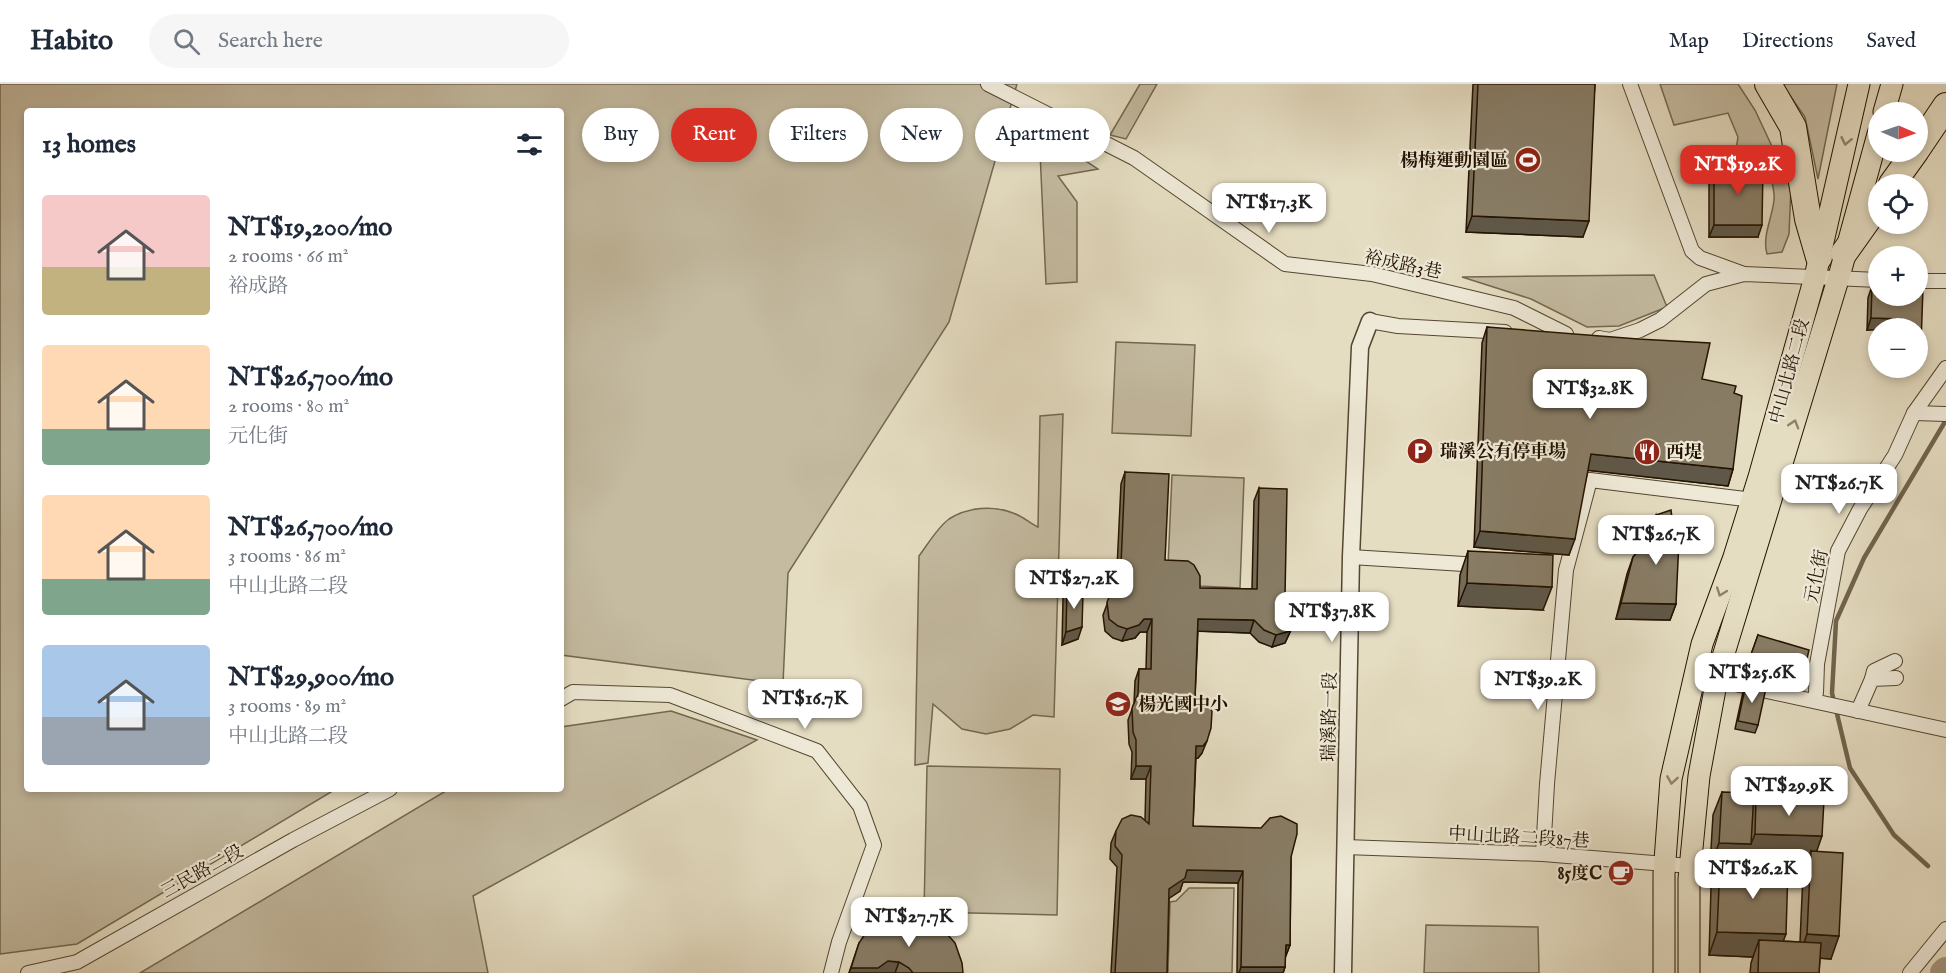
<!DOCTYPE html>
<meta charset="utf-8">
<style>
:root{--surface:#fff;--page:#f6f6f7;--text:#1f2937;--muted:#747a83;--line:#e0e1e3;--accent:#d93025}
body{margin:0;font-family:"IM FELL English","Noto Serif TC",serif;background:var(--page);color:var(--text);height:100vh;display:flex;flex-direction:column;font-size:22px;white-space:nowrap}
*{box-sizing:border-box;margin:0}
p{font-size:20px;color:var(--muted)}
.icon{flex:none;width:33px;height:33px;fill:none;stroke:currentColor;stroke-width:2;stroke-linecap:round;stroke-linejoin:round}
.map{position:relative;flex:1;overflow:hidden}
.side{position:absolute;left:24px;top:24px;width:540px;height:684px;display:flex;flex-direction:column;background:var(--surface);border-radius:6px;box-shadow:0 3px 9px #0003}
.side>*{flex:none}
.hud{position:absolute;left:582px;top:24px;width:570px;height:54px;display:flex;gap:12px}
.needle{width:39px;rotate:92deg}
.tools{position:absolute;left:1868px;top:18px;display:grid;gap:12px}
.tools a{display:grid;place-items:center;width:60px;height:60px;border-radius:50%;background:var(--surface);box-shadow:0 3px 9px #0003;font-size:30px}
.price{position:absolute;translate:-50% -51px;padding:0 14px;border-radius:12px;background:#fff;color:#222;font-size:20px;line-height:39px;filter:drop-shadow(0 2px 3px #0008)}
.price::after{content:'';position:absolute;left:50%;top:36px;width:18px;height:14px;margin-left:-9px;background:inherit;clip-path:polygon(0 0,100% 0,50% 100%)}
.price.on{background:var(--accent);color:#fff}
ul{padding:0;list-style:none}
li{display:flex;align-items:center;gap:18px;height:150px;padding:0 18px}
li span{display:grid;place-items:center;flex:none;width:168px;height:120px;border-radius:6px;color:#555}
li>.icon{margin-inline-start:auto}
span .icon{width:72px;height:72px;fill:#fffc;stroke-width:1}
li b{font-size:26px}
h2{display:flex;justify-content:space-between;align-items:center;height:72px;padding:0 18px;font-size:26px}
.chip{padding:0 21px;border-radius:27px;background:var(--surface);box-shadow:0 3px 9px #0003;font-size:21px;line-height:54px}
.chip.on{background:var(--accent);color:#fff}
header{display:flex;align-items:center;gap:36px;box-sizing:border-box;height:84px;padding:0 30px;background:var(--surface);border-bottom:2px solid var(--line)}
header strong{font-size:28px}
nav{display:flex;gap:33px;margin-inline-start:auto;font-size:21px}
.search{width:420px;height:54px;background:var(--page);display:flex;align-items:center;gap:15px;box-sizing:border-box;padding:0 21px;border-radius:33px;color:var(--muted);font-size:22px}
.map>svg:first-child{display:block}
</style>
<header>
<strong>Habito</strong>
<div class="search"><svg class="icon" aria-label="search" viewBox="0 0 24 24"><circle cx="10" cy="10" r="6"/><path d="M15 15l6 6"/></svg>Search here</div>
<nav><a>Map</a><a>Directions</a><a>Saved</a></nav>
</header>
<div class="map">
<svg width="1946" height="889" viewBox="0 0 1946 889">
<rect width="100%" height="100%" fill="#e5ddc2"/>
<filter id="stains"><feTurbulence type="fractalNoise" baseFrequency=".00333" numOctaves="4"/><feColorMatrix values="0 0 0 0 .2 0 0 0 0 .09 0 0 0 0 .02 0 0 0 .5 -.17"/></filter>
<radialGradient id="worn" r=".72"><stop offset=".6" stop-color="#630" stop-opacity="0"/><stop offset="1" stop-color="#630" stop-opacity=".3"/></radialGradient>
<g fill="#c4bba1" stroke="#746750" stroke-width="1.5">
<polygon points="0,0 1017,0 949,238 788,489 783,600 561,571 561,27 27,27 27,705 336,705 77,860 0,870"/>
<polygon points="1140,0 1157,0 1126,55 1110,51"/>
<path d="M1660,0H1738L1755,26L1791,103L1789,150L1782,168L1767,170C1762,152 1772,135 1774,116C1775,109 1772,100 1771,92L1733,84L1738,53L1728,29L1674,41Z"/>
<polygon points="1782,0 1837,0 1818,95 1805,33"/>
<polygon points="1039,46 1098,85 1058,92 1077,118 1077,198 1046,200"/>
<polygon points="1654,191 1667,223 1619,242 1587,243 1531,215 1462,193"/>
<polygon points="1116,258 1195,261 1191,352 1112,349"/>
<path d="M1063,330L1054,633L1033,631L1010,645L986,650L962,645L933,620L928,679L915,681L919,472C928,460 937,444 949,435C968,423 993,421 1013,429C1022,432 1030,439 1038,443L1040,332Z"/>
<polygon points="1172,391 1244,394 1240,504 1199,502 1168,482"/>
<polygon points="671,627 757,656 473,812 488,889 140,889 449,705 561,705 561,643"/>
<polygon points="927,682 1060,685 1057,831 924,828"/>
<polygon points="1189,804 1234,804 1232,889 1168,889 1170,818 1176,817"/>
<polygon points="1426,841 1538,843 1539,889 1424,889"/>
</g>
<g fill="none" stroke-linecap="round" stroke-linejoin="round">
<polyline stroke="#70634d" stroke-width="4.5" points="1928,782 1894,751 1850,684 1832,609 1836,537 1864,474 1946,336"/>
<polyline stroke="#a39880" stroke-width="28" points="1944,889 1946,887"/>
<defs>
<g id="minor">
<polyline points="988,0 1134,74 1285,180 1372,190 1514,224 1566,250"/>
<polyline points="1630,0 1692,167 1700,174 1744,190"/>
<polyline points="1917,197 1946,197"/>
<polyline points="1370,237 1398,242 1505,248"/>
<polyline points="1599,254 1610,256 1640,246 1660,236 1706,200 1744,190 1878,196"/>
<polyline points="1914,329 1946,330"/>
<polyline points="1351,473 1480,481"/>
<polyline points="1872,595 1874,587 1895,577"/>
<polyline points="1717,596 1946,646"/>
<polyline points="1816,609 1817,580 1838,467 1860,425 1895,371 1914,329 1946,284"/>
<polyline points="561,615 573,608 670,611 817,667 860,722 874,761 839,858 831,889"/>
<polyline points="1858,627 1872,595 1896,594"/>
<polyline points="1345,763 1543,770 1690,782"/>
<polyline points="1543,770 1547,700 1566,486 1590,396 1753,416"/>
<polyline points="28,889 77,878 293,756 390,705"/>
<polyline points="1910,889 1946,845"/>
</g>
<polyline id="tertiary" points="1343,889 1351,473 1360,263 1370,237"/>
<g id="primary">
<polyline points="1884,28 1892,0"/>
<polyline points="1664,889 1664,790 1671,695 1702,560 1734,473 1759,393 1815,193 1859,0"/>
<polyline points="1689,889 1689,795 1699,692 1718,589 1840,189 1878,50"/>
</g>
<g id="motorway">
<polyline points="1768,0 1793,43 1808,135 1819,173"/>
<polyline points="1917,65 1946,22"/>
<polyline points="1892,100 1915,68"/>
<polyline points="1844,169 1878,121"/>
</g>
</defs>
<use href="#minor" stroke="#544630" stroke-width="16"/>
<use href="#tertiary" stroke="#544630" stroke-width="19"/>
<use href="#primary" stroke="#241300" stroke-width="23"/>
<use href="#motorway" stroke="#241300" stroke-width="28"/>
<use href="#minor" stroke="#eee9d7" stroke-width="14"/>
<use href="#tertiary" stroke="#eee9d7" stroke-width="16"/>
<use href="#primary" stroke="#e5ddc2" stroke-width="21"/>
<use href="#motorway" stroke="#e5ddc2" stroke-width="26"/>
</g>
<g fill="#756b57" stroke="#241300" stroke-width="1.5" fill-rule="evenodd">
<polygon points="1473,0 1595,0 1583,153 1466,148"/>
<polygon points="1714,83 1758,153 1709,153 1709,96"/>
<polygon points="1872,202 1917,212 1917,244 1878,244 1867,246 1868,214"/>
<polygon points="1487,243 1702,295 1733,385 1728,402 1588,386 1569,471 1474,463 1482,259"/>
<polygon points="1125,388 1165,476 1200,504 1252,505 1254,417 1259,404 1285,513 1291,546 1285,559 1272,563 1259,558 1250,549 1198,547 1195,613 1202,669 1198,674 1196,674 1193,742 1291,773 1290,861 1285,874 1285,883 1283,889 1237,889 1238,799 1183,798 1180,807 1169,814 1167,889 1111,889 1117,783 1110,775 1111,759 1116,747 1145,736 1146,695 1131,695 1132,668 1129,660 1128,636 1134,620 1135,597 1139,585 1146,585 1147,548 1140,548 1135,554 1122,557 1113,554 1105,547 1103,531 1112,507 1116,505 1121,400"/>
<polygon points="1656,431 1676,520 1670,536 1616,535 1627,490 1633,473 1649,455 1650,447"/>
<polygon points="1468,467 1543,526 1458,522 1460,491"/>
<polygon points="1067,503 1078,555 1062,561 1063,515"/>
<polygon points="1758,551 1801,596 1784,600 1745,588"/>
<polygon points="1746,600 1758,641 1755,649 1735,645 1743,608"/>
<path d="M1722,708L1753,721L1756,713L1817,767L1831,875L1820,874L1819,889H1750L1751,879L1753,873L1709,871L1711,804L1719,782H1710L1713,731ZM1747,773L1808,775L1803,790L1800,858L1783,857L1744,782Z"/>
<polygon points="859,859 963,889 849,889"/>
</g>
<g fill="#5f5747" stroke="#241300" stroke-width="1.5">
<polygon points="1472,132 1589,137 1583,153 1466,148"/>
<polygon points="1714,141 1762,141 1758,153 1709,153"/>
<polygon points="1871,234 1901,235 1898,244 1878,244 1878,246 1867,246"/>
<polygon points="1917,260 1921,260 1917,270"/>
<polygon points="1591,370 1733,385 1728,402 1585,386"/>
<polygon points="1480,447 1575,455 1569,471 1474,463"/>
<polygon points="1467,499 1552,503 1543,526 1458,522"/>
<polygon points="1621,519 1676,520 1670,536 1616,535"/>
<polygon points="1296,534 1291,546 1285,559 1272,563 1276,551"/>
<polygon points="1144,535 1152,535 1147,548 1140,548 1135,554 1122,557 1127,545"/>
<polygon points="1198,535 1254,536 1250,549 1193,547"/>
<polygon points="1082,543 1078,555 1062,561 1066,548"/>
<polygon points="1805,583 1801,596 1784,600 1788,588"/>
<polygon points="1207,657 1202,669 1198,674 1192,675 1196,662"/>
<polygon points="1136,682 1151,682 1146,695 1131,695"/>
<polygon points="1755,750 1822,752 1814,775 1811,767 1808,775 1747,773 1743,783 1710,782 1719,759 1751,760"/>
<polygon points="1187,786 1243,787 1238,799 1183,798 1180,807 1165,817 1169,805"/>
<polygon points="1717,848 1786,850 1777,874 1759,856 1753,873 1709,871"/>
<polygon points="1807,850 1839,852 1831,875 1799,873"/>
<polygon points="1286,861 1290,861 1285,874"/>
<polygon points="888,877 899,878 895,889 849,889 851,884"/>
<polygon points="1241,883 1285,883 1283,889 1239,889"/>
</g>
<g fill="#887c65" stroke="#241300" stroke-width="1.5">
<polygon points="1478,0 1595,0 1589,137 1472,132"/>
<polygon points="1714,83 1763,84 1762,141 1714,141"/>
<polygon points="1872,202 1878,202 1878,212 1917,212 1917,203 1923,204 1921,260 1917,260 1917,244 1901,244 1901,235 1871,234"/>
<polygon points="1487,243 1638,255 1710,259 1702,295 1736,302 1734,309 1742,312 1733,385 1591,370 1575,455 1480,447"/>
<polygon points="1125,388 1169,390 1165,476 1188,477 1194,481 1200,492 1200,504 1257,505 1259,404 1287,405 1285,513 1294,521 1296,534 1290,547 1276,551 1264,546 1254,536 1198,535 1195,613 1206,618 1212,627 1211,644 1207,657 1203,662 1196,662 1193,742 1261,744 1270,734 1281,732 1297,740 1297,750 1291,773 1290,861 1286,861 1285,883 1241,883 1243,787 1187,786 1185,794 1169,805 1167,889 1115,889 1122,771 1115,762 1116,747 1122,735 1131,731 1141,733 1149,740 1151,682 1136,682 1136,656 1133,648 1132,624 1138,610 1139,585 1151,585 1152,535 1144,535 1139,541 1127,545 1118,542 1109,535 1107,518 1112,507 1120,503"/>
<polygon points="1671,426 1672,434 1680,434 1676,520 1621,519 1633,473 1654,449 1656,431"/>
<polygon points="1468,467 1553,471 1552,503 1467,499"/>
<polygon points="1067,503 1083,509 1082,543 1066,548"/>
<polygon points="1758,551 1809,566 1805,583 1788,588 1749,576"/>
<polygon points="1746,600 1766,604 1758,641 1738,637"/>
<polygon points="1722,708 1754,709 1751,760 1719,759"/>
<polygon points="1756,713 1824,716 1822,752 1755,750"/>
<polygon points="1811,767 1843,769 1839,852 1807,850"/>
<polygon points="1720,781 1788,783 1786,850 1717,848"/>
<polygon points="915,835 937,844 948,851 955,859 962,879 963,889 913,889 909,884 899,878 888,877 878,884 851,884 859,859 865,850 874,843 893,836"/>
<polygon points="1759,856 1821,859 1819,889 1758,889"/>
</g>
<defs><path id="oneway-chevron" d="M-2-3.5L2.5 0L-2 3.5" fill="none" stroke-width="1.6" stroke-linecap="round" stroke-linejoin="round" transform="scale(1.5)"/></defs>
<g stroke="#8e826b">
<use href="#oneway-chevron" transform="translate(1846 57) rotate(102)"/>
<use href="#oneway-chevron" transform="translate(1794 340) rotate(-73)"/>
<use href="#oneway-chevron" transform="translate(1721 508) rotate(110)"/>
<use href="#oneway-chevron" transform="translate(1672 696) rotate(99)"/>
</g>
<defs>
<symbol id="stadium-disc" viewBox="-11 -11 22 22"><circle r="9.5" fill="#8f2418" stroke="#eee9d7"/><path d="M0-5a6.5 5 0 1 0 0 10a6.5 5 0 1 0 0-10ZM-3.5-1.8h7v3.6h-7Z" fill="#fff"/></symbol>
<symbol id="parking-disc" viewBox="-11 -11 22 22"><circle r="9.5" fill="#8f2418" stroke="#eee9d7"/><path d="M-3.5-5.5H1a3.5 3.5 0 0 1 0 7H-1V5.5H-3.5ZM-1-3.4V-.6H.8a1.4 1.4 0 0 0 0-2.8Z" fill="#fff"/></symbol>
<symbol id="restaurant-disc" viewBox="-11 -11 22 22"><circle r="9.5" fill="#8f2418" stroke="#eee9d7"/><path d="M-5-6h1v4h1v-4h1v4h1v-4h1v5L-1.5 .5V6h-2V.5L-5-1ZM5-6V6H3V1.5H1.5Q1.5-4 5-6Z" fill="#fff"/></symbol>
<symbol id="school-disc" viewBox="-11 -11 22 22"><circle r="9.5" fill="#8f2418" stroke="#eee9d7"/><path d="M0-5L7-2L0 1L-7-2ZM-4 1L0 2.5L4 1V4Q0 6-4 4Z" fill="#fff"/></symbol>
<symbol id="cafe-disc" viewBox="-11 -11 22 22"><circle r="9.5" fill="#8f2418" stroke="#eee9d7"/><path d="M-5.5-4.5H6V0H3Q3 3.5 0 3.5H-2.5Q-5.5 3.5-5.5 0ZM3-3.2v2h1.7v-2ZM-6 4.5H4V6H-6Z" fill="#fff"/></symbol>
</defs>
<g fill-rule="evenodd">
<use href="#stadium-disc" x="1513" y="61" width="30" height="30"/>
<use href="#parking-disc" x="1405" y="352" width="30" height="30"/>
<use href="#restaurant-disc" x="1632" y="353" width="30" height="30"/>
<use href="#school-disc" x="1103" y="605" width="30" height="30"/>
<use href="#cafe-disc" x="1606" y="774" width="30" height="30"/>
</g>
<g text-anchor="middle" stroke-width="4.5" stroke-linejoin="round" paint-order="stroke">
<g font-size="18" font-weight="bold" fill="#241300" stroke="#eee9d7" text-anchor="start">
<text x="1508" y="82" text-anchor="end">楊梅運動園區</text>
<text x="1440" y="373">瑞溪公有停車場</text>
<text x="1666" y="374">西堤</text>
<text x="1138" y="626">楊光國中小</text>
<text x="1602" y="795" text-anchor="end">85度C</text>
</g>
<g font-size="18" fill="#241300" stroke="#eee9d7">
<text transform="translate(1403 180) rotate(12)" y="6">裕成路3巷</text>
<text transform="translate(1789 287) rotate(-75)" y="6">中山北路二段</text>
<text transform="translate(1816 492) rotate(-78)" y="6">元化街</text>
<text transform="translate(1329 633) rotate(-89)" y="6">瑞溪路一段</text>
<text transform="translate(1519 753) rotate(3)" y="6">中山北路二段87巷</text>
<text transform="translate(202 787) rotate(-29)" y="6">三民路二段</text>
</g>
</g>
<rect width="100%" height="100%" filter="url(#stains)"/>
<rect width="100%" height="100%" fill="url(#worn)"/>
</svg>
<div class="tools">
<a><svg class="needle" viewBox="-14 -14 28 28"><path d="M0-13l5 13h-10z" fill="#e53935"/><path d="M0 13l5-13h-10z" fill="#747a83"/></svg></a>
<a><svg class="icon" aria-label="locate" viewBox="0 0 24 24"><circle cx="12" cy="12" r="6"/><path d="M12 2v4M12 18v4M2 12h4M18 12h4"/></svg></a>
<a>+</a>
<a>−</a>
</div>
<b class="price on" style="left:1738px;top:112px">NT$19.2K</b>
<b class="price" style="left:1269px;top:150px">NT$17.3K</b>
<b class="price" style="left:1590px;top:336px">NT$32.8K</b>
<b class="price" style="left:1839px;top:431px">NT$26.7K</b>
<b class="price" style="left:1656px;top:482px">NT$26.7K</b>
<b class="price" style="left:1074px;top:526px">NT$27.2K</b>
<b class="price" style="left:1332px;top:559px">NT$37.8K</b>
<b class="price" style="left:1752px;top:620px">NT$25.6K</b>
<b class="price" style="left:1538px;top:627px">NT$39.2K</b>
<b class="price" style="left:805px;top:646px">NT$16.7K</b>
<b class="price" style="left:1789px;top:733px">NT$29.9K</b>
<b class="price" style="left:1753px;top:816px">NT$26.2K</b>
<b class="price" style="left:909px;top:864px">NT$27.7K</b>
<div class="hud">
<a class="chip">Buy</a>
<a class="chip on">Rent</a>
<a class="chip">Filters</a>
<a class="chip">New</a>
<a class="chip">Apartment</a>
</div>
<section class="side">
<h2>13 homes<svg class="icon" aria-label="filters" viewBox="0 0 24 24"><path d="M4 7h16M4 17h16"/><circle cx="9" cy="7" r="2"/><circle cx="15" cy="17" r="2"/></svg></h2>
<ul>
<li><span style="background:linear-gradient(#f6c9c9 60%,#c2b280 0)"><svg class="icon" aria-label="home" viewBox="0 0 24 24"><path d="M3 11l9-7 9 7M6 9v11h12V9"/></svg></span><div><b>NT$19,200/mo</b><p>2 rooms · 66 m²</p><p>裕成路</p></div></li>
<li><span style="background:linear-gradient(#ffd9b3 70%,#7fa58c 0)"><svg class="icon" aria-label="home" viewBox="0 0 24 24"><path d="M3 11l9-7 9 7M6 9v11h12V9"/></svg></span><div><b>NT$26,700/mo</b><p>2 rooms · 80 m²</p><p>元化街</p></div></li>
<li><span style="background:linear-gradient(#ffd9b3 70%,#7fa58c 0)"><svg class="icon" aria-label="home" viewBox="0 0 24 24"><path d="M3 11l9-7 9 7M6 9v11h12V9"/></svg></span><div><b>NT$26,700/mo</b><p>3 rooms · 86 m²</p><p>中山北路二段</p></div></li>
<li><span style="background:linear-gradient(#a9c7e8 60%,#9aa5b1 0)"><svg class="icon" aria-label="home" viewBox="0 0 24 24"><path d="M3 11l9-7 9 7M6 9v11h12V9"/></svg></span><div><b>NT$29,900/mo</b><p>3 rooms · 89 m²</p><p>中山北路二段</p></div></li>
</ul>
</section>
</div>
